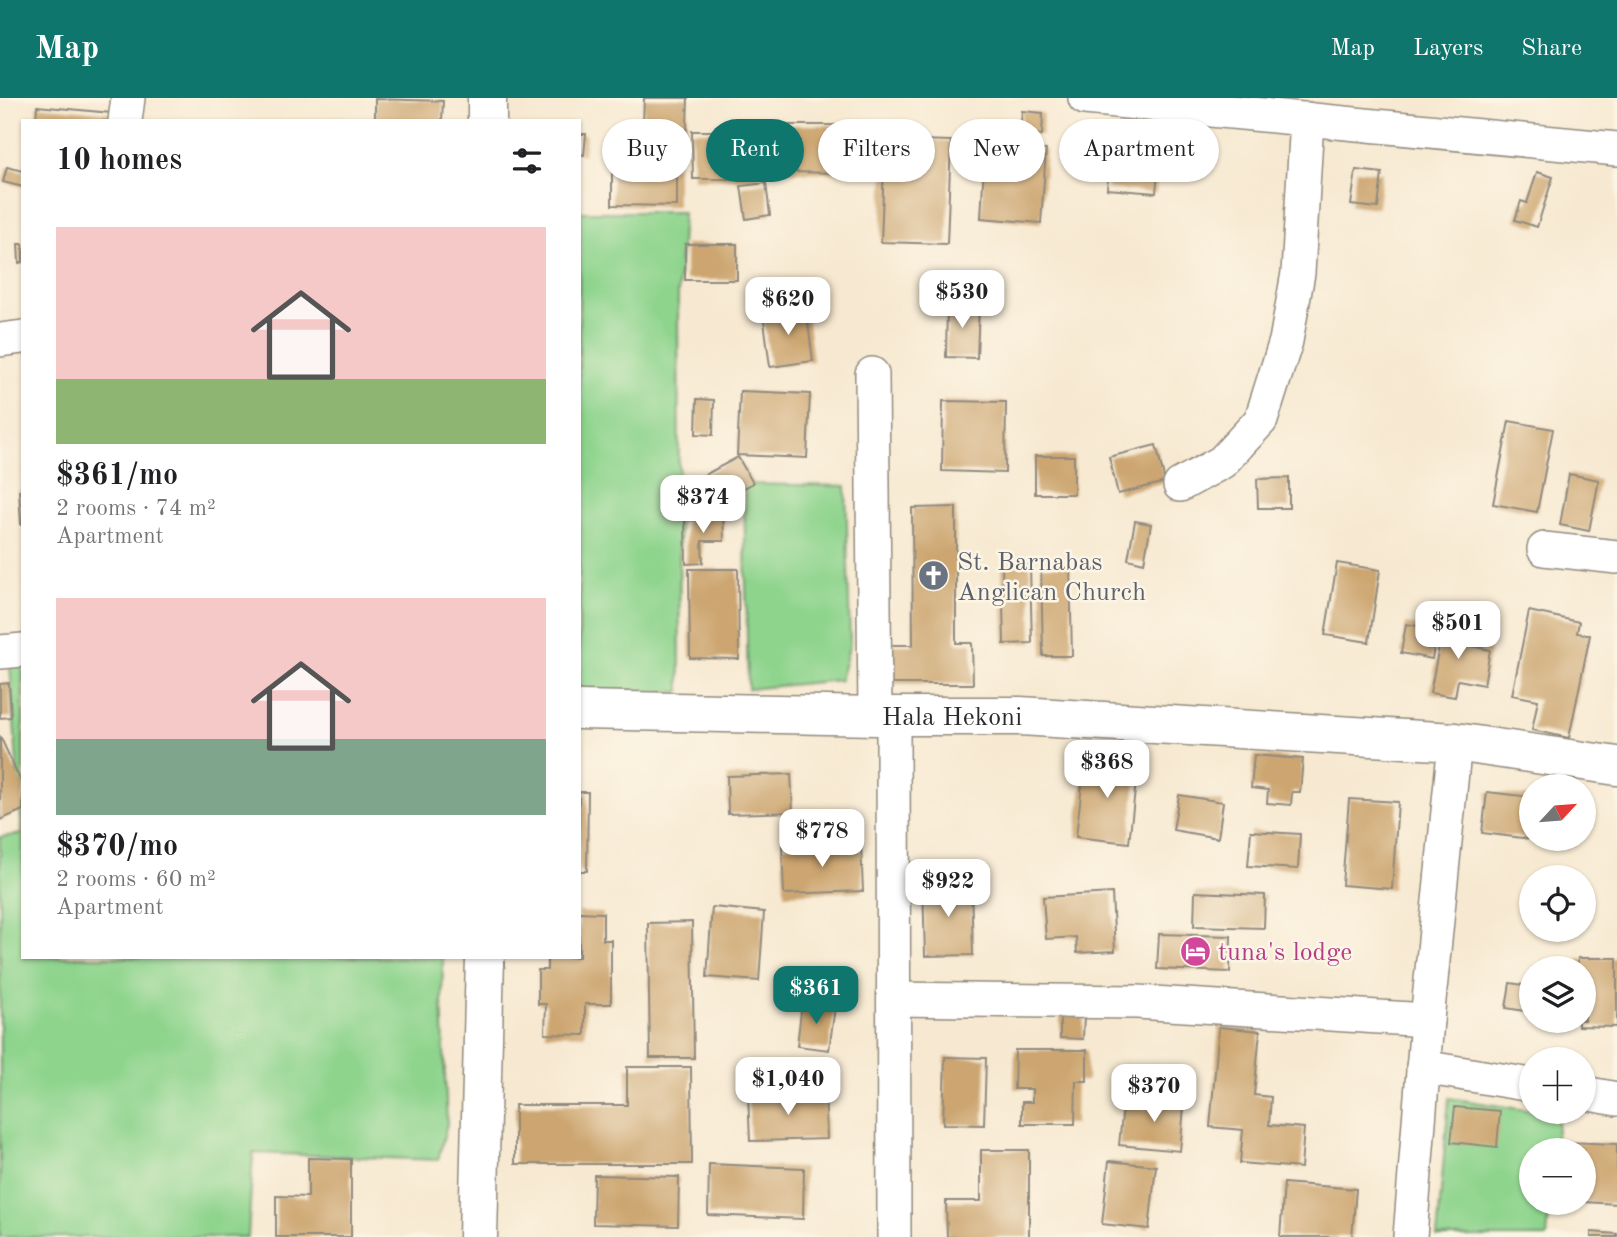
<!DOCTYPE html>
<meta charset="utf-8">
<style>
:root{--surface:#fff;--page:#f6f6f6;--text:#202124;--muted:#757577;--accent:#0f766e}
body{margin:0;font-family:"Old Standard TT",serif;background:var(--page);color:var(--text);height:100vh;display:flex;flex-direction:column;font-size:26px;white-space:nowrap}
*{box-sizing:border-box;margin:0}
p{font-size:23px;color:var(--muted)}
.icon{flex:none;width:38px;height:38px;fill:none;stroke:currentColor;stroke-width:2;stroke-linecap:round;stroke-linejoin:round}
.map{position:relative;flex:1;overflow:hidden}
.drawer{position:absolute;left:21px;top:21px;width:560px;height:840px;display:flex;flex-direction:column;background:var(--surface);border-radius:0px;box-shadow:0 2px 5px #0004}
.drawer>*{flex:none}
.hud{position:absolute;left:602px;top:21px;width:665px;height:63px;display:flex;gap:14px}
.needle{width:46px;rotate:64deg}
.buttons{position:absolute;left:1519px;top:676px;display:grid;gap:14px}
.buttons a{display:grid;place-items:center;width:77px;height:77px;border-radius:50%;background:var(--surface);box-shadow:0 2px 5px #0004;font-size:35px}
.price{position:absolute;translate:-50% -60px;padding:0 16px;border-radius:14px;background:#fff;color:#222;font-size:23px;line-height:46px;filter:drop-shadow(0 2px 4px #0008)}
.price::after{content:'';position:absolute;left:50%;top:42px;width:21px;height:16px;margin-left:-10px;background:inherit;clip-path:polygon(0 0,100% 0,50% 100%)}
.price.active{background:var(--accent);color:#fff}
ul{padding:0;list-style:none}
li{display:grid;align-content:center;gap:14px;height:371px;padding:0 35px}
li span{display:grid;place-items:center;height:217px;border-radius:0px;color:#555}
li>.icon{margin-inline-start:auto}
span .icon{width:126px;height:126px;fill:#fffc;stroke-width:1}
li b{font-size:30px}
h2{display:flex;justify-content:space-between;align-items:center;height:84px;padding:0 35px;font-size:30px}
.pill{padding:0 24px;border-radius:32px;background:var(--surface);box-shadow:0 2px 5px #0004;font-size:24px;line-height:63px}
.pill.active{background:var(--accent);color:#fff}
header{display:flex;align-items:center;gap:42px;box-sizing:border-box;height:98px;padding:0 35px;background:var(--accent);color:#fff}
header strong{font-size:33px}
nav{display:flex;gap:38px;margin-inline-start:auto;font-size:24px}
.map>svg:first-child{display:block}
</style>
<header>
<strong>Map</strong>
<nav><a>Map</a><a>Layers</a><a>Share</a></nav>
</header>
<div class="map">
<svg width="1617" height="1139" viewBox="0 0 1617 1139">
<rect width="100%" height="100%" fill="#fcf5e5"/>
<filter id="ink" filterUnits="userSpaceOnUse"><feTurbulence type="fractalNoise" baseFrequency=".0143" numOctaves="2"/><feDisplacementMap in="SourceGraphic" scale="14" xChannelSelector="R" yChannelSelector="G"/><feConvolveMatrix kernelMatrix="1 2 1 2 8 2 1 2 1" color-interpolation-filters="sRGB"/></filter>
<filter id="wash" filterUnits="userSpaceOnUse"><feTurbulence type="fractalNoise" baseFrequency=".00686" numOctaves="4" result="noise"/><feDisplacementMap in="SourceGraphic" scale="28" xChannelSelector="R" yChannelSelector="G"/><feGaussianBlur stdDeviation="1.57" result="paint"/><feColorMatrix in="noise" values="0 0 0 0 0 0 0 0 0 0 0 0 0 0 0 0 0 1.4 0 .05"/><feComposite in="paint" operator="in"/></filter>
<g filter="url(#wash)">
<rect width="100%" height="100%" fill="#f7e9d1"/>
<g fill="#8ed48d" stroke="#5c805c" stroke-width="2">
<polygon points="579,114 683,114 678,197 680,594 579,591"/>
<polygon points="744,386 846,388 850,546 840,582 748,591"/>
<polygon points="23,566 23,859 443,859 442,901 447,1026 438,1062 253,1055 248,1139 0,1139 0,739 22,736 10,567"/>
<polygon points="1449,1000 1558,1017 1555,1052 1531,1052 1531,1104 1550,1104 1547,1139 1437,1139"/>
</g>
<g id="blocks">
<g fill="#cca570">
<polygon points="644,0 688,0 686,54 642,52"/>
<polygon points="375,1 443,3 442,23 375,23"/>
<polygon points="37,8 111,15 110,23 36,23"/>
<polygon points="1022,13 1043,15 1042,37 1020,35"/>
<polygon points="787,27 842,27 842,75 787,74"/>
<polygon points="692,33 758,33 759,81 693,81"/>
<polygon points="579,36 586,36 584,57 579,56"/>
<polygon points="885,41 951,43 947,146 881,144"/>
<polygon points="985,48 1046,52 1041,125 981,120"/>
<polygon points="612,55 677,56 677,108 612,107"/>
<polygon points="1110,56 1159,61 1156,95 1107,91"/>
<polygon points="7,69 23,73 23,89 3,84"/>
<polygon points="1356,72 1382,75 1378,110 1351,107"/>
<polygon points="1537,74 1553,79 1537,129 1515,122 1521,103 1527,105"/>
<polygon points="766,85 770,117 746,121 741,88"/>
<polygon points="18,146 23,146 23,164 19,165"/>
<rect x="685" y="146" width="52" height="36"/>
<polygon points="947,205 979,206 977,260 946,259"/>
<polygon points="806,210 813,263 770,269 763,215"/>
<polygon points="740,293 810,296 807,360 737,357"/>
<polygon points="697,301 714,302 713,337 696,336"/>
<polygon points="943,303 1006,304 1005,375 942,373"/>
<polygon points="1509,323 1553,331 1537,414 1493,406"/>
<polygon points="1156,347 1165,384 1118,396 1109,359"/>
<rect x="1035" y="358" width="39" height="38"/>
<polygon points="738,359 753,385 700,413 686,387"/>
<polygon points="1569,376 1599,382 1589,433 1560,427"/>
<polygon points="1289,380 1289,410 1258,410 1257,381"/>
<polygon points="19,392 23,392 23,427 21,427"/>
<polygon points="956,409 956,545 972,545 973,586 891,586 891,547 913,547 912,410"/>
<polygon points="703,413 723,413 724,443 702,443 703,465 686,466 685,422 703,422"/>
<polygon points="1135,423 1151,426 1144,465 1128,461"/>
<polygon points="1337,465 1380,472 1369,544 1325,537"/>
<polygon points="1030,467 1032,545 1004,546 1002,468"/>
<polygon points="1041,468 1070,468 1072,558 1043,558"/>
<polygon points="689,471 738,471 739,561 690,560"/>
<polygon points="1529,513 1579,524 1577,535 1590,537 1569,640 1532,632 1538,602 1512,597"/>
<polygon points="1444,523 1471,528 1467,547 1490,552 1484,587 1458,582 1455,599 1430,595"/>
<polygon points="1406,526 1437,531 1432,561 1401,555"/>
<polygon points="9,585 11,619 0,620 0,586"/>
<polygon points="0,638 23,688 23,712 0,722"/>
<polygon points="1254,657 1303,661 1300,694 1292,694 1291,707 1267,705 1268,692 1251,690"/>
<polygon points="1085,660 1138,666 1129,745 1076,739"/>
<polygon points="791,676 793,714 728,716 727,678"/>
<polygon points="579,694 588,694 587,773 579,773"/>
<polygon points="1487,694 1531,699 1531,741 1482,735"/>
<polygon points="1179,697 1223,704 1218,740 1173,732"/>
<polygon points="1349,701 1398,704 1392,791 1342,787"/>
<polygon points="1251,733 1300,736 1298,771 1248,768"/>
<polygon points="861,745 863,793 784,796 782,748"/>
<polygon points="971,785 973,857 925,858 923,786"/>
<polygon points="1195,794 1265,797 1264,830 1194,828"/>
<polygon points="1112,795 1115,853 1077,855 1076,839 1046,841 1043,799"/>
<polygon points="712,809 764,814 759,883 707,879"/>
<polygon points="579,814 603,815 603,842 611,842 611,906 585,906 585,937 545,936 546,906 538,906 538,872 547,872 547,859 579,859"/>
<polygon points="692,824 694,960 650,960 648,825"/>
<polygon points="1159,836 1231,838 1230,874 1157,871"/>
<polygon points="1578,860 1617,860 1617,929 1578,928 1578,922 1584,922 1584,870 1578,870"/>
<polygon points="1510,885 1531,888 1531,914 1506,910"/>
<polygon points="802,905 835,909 829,952 797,948"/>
<polygon points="1060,916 1084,916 1083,941 1060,940"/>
<polygon points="1219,929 1260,933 1254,997 1271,999 1269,1027 1304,1030 1301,1070 1240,1065 1243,1032 1210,1029"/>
<polygon points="1015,952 1087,952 1087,983 1076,983 1075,1026 1022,1026 1022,1004 1032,1004 1032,991 1014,991"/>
<polygon points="945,959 986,960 984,1027 943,1026"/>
<polygon points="627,969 691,969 692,1066 515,1066 515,1007 627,1007"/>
<polygon points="825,994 827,1041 750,1043 748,997"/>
<polygon points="1153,995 1185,998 1180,1053 1119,1047 1123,1008 1151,1011"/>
<polygon points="1455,1009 1500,1013 1497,1049 1451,1044"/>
<polygon points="1566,1044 1617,1046 1617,1106 1584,1104 1584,1052 1566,1052"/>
<polygon points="981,1052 1029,1052 1029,1139 947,1139 946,1103 981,1103"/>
<polygon points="308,1060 351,1061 351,1139 276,1139 276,1098 308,1099"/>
<polygon points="1109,1063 1156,1068 1149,1131 1102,1126"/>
<polygon points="709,1066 804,1070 803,1121 708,1117"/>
<polygon points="594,1077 679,1079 678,1128 593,1126"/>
<polygon points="1284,1085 1356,1091 1352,1139 1280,1139"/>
<polygon points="1591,1134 1617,1136 1617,1139 1591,1139"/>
</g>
</g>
</g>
<g filter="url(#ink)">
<use href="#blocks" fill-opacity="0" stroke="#918a7e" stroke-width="2"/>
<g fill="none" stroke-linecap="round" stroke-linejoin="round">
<defs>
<g id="street">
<polyline points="1085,0 1617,51"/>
<polyline points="125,23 128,0"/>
<polyline points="0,242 23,239"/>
<polyline points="872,276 875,618"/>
<polyline points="1180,387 1222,364 1261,322 1286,243 1298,175 1307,21"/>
<polyline points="1544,451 1617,459"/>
<polyline points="0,554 23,552"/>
<polyline points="893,619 894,1139"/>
<polyline points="894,901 1137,904 1427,922"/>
<polyline points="1423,969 1531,987"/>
<polyline points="1584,995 1617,1001"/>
<polyline points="1410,1139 1427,922 1455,644"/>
</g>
<g id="secondary">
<polyline points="487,23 487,0"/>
<path id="s1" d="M579,612L875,618H1020L1455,644L1617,668"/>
<polyline points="478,1139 485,859"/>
</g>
</defs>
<use href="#street" stroke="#918a7e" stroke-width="36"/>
<use href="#secondary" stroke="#918a7e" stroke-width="41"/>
<use href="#street" stroke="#fff" stroke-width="33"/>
<use href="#secondary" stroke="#fff" stroke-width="38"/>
</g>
</g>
<defs>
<symbol id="church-disc" viewBox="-11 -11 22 22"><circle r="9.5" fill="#6b7280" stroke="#fcf5e5"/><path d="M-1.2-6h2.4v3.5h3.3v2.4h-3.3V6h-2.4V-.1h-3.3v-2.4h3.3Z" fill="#fff"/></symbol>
<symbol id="hotel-disc" viewBox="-11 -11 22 22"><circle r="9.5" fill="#d1479c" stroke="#fcf5e5"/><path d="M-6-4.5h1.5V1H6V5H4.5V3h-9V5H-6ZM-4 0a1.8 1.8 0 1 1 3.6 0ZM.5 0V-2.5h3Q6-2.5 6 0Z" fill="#fff"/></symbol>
</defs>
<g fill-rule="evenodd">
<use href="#church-disc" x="916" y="460" width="35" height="35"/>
<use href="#hotel-disc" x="1178" y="836" width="35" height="35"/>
</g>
<g text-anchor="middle" stroke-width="5" stroke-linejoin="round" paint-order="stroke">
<g font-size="26" fill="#5b616d" stroke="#fcf5e5" text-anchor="start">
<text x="957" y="472">St. Barnabas<tspan x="957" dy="30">Anglican Church</tspan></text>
</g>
<g font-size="26" fill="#2b2b2b" stroke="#fcf5e5">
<text dy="9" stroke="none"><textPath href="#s1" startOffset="373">Hala Hekoni</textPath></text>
</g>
<g font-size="26" fill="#b23c85" stroke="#fcf5e5" text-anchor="start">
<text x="1218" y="862">tuna's lodge</text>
</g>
</g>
</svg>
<div class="buttons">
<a><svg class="needle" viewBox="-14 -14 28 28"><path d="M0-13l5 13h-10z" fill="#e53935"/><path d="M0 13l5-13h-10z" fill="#757577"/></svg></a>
<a><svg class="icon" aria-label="locate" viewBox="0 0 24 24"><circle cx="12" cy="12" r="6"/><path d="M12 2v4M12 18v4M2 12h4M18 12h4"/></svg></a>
<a><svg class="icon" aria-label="layers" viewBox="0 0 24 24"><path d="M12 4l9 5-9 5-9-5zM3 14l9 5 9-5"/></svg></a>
<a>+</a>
<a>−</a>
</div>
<b class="price" style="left:962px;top:232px">$530</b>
<b class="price" style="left:788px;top:239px">$620</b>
<b class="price" style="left:703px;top:437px">$374</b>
<b class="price" style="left:1458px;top:563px">$501</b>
<b class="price" style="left:1107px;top:702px">$368</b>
<b class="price" style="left:822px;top:771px">$778</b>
<b class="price" style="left:948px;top:821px">$922</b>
<b class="price active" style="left:816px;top:928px">$361</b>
<b class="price" style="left:788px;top:1019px">$1,040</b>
<b class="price" style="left:1154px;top:1026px">$370</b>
<div class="hud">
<a class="pill">Buy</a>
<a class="pill active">Rent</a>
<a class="pill">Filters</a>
<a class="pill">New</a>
<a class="pill">Apartment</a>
</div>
<section class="drawer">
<h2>10 homes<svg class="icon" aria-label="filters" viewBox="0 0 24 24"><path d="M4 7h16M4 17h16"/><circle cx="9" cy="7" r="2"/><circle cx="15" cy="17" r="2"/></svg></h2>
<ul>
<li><span style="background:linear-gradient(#f6c9c9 70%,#8fb573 0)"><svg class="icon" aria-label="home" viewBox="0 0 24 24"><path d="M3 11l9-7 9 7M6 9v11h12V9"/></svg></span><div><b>$361/mo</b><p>2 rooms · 74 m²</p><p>Apartment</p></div></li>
<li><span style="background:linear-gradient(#f6c9c9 65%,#7fa58c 0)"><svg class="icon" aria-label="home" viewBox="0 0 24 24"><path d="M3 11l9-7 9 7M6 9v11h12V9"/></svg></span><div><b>$370/mo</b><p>2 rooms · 60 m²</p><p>Apartment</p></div></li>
</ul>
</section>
</div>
